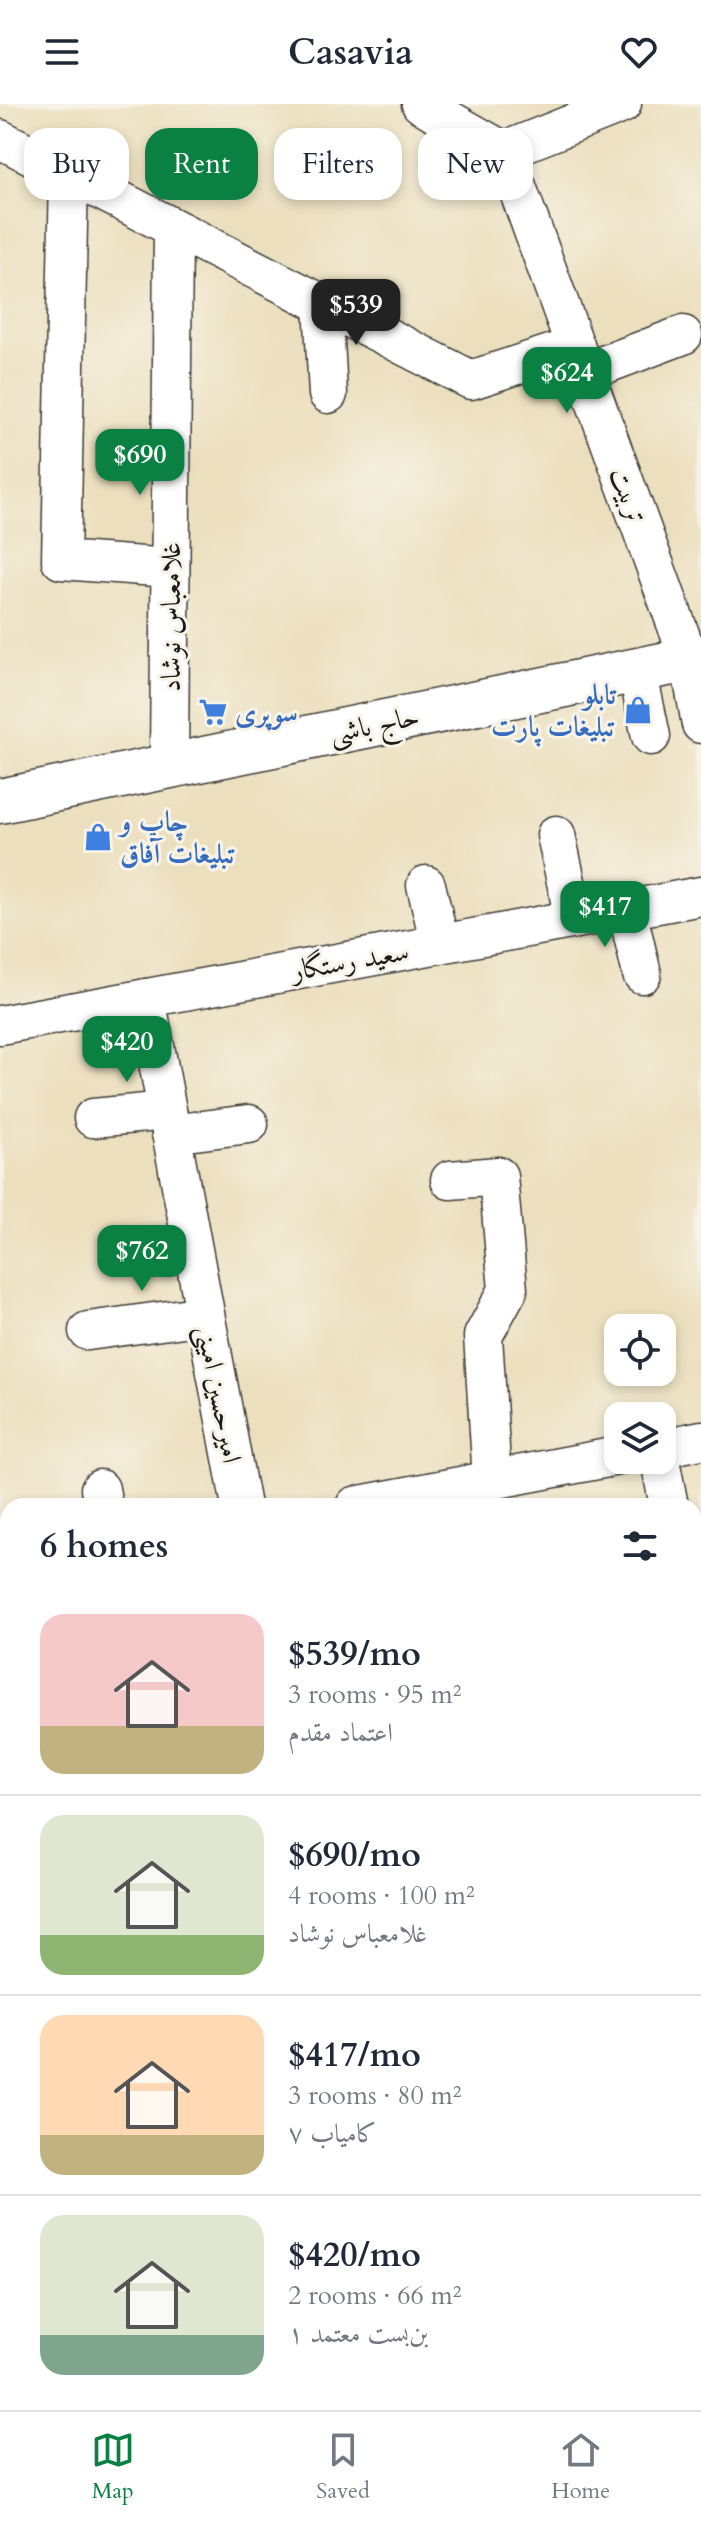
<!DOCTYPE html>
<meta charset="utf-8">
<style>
:root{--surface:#fff;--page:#f2f2f3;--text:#1f2937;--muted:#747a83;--line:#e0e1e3;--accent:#0b8043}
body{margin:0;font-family:Cardo,Amiri,serif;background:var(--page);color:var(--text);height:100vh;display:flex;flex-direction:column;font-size:30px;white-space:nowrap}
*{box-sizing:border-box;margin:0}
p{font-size:26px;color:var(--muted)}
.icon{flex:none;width:44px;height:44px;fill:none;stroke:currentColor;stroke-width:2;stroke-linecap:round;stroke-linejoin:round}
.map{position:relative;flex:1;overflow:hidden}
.drawer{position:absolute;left:0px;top:1394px;width:702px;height:912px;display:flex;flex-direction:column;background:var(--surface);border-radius:24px 24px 0 0;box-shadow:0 4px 12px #0003}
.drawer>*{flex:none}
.top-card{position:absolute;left:24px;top:24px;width:654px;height:72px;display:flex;gap:16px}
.fabs{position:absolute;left:604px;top:1210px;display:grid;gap:16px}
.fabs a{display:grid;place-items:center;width:72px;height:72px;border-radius:16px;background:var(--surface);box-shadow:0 4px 12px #0003;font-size:40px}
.price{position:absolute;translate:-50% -68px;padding:0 18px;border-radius:16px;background:var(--accent);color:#fff;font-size:26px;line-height:52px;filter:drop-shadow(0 2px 4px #0008)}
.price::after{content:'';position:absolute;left:50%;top:48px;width:24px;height:18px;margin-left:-12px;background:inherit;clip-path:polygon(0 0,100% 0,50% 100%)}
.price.active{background:#222;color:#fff}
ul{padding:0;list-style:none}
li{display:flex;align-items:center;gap:24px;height:200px;padding:0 40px}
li+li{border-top:2px solid var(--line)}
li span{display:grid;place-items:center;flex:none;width:224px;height:160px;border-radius:24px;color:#555}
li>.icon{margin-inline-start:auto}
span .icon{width:96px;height:96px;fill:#fffc;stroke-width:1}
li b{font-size:34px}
h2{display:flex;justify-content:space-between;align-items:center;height:96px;padding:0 40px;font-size:34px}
.pill{padding:0 28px;border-radius:24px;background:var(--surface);box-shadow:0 4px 12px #0003;font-size:28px;line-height:72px}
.pill.active{background:var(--accent);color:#fff}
header{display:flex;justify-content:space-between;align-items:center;height:104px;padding:0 40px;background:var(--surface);font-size:36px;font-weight:700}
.dock{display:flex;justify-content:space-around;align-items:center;height:112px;border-top:2px solid var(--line);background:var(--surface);font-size:22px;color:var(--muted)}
.dock a{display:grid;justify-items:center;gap:4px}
.dock .active{color:var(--accent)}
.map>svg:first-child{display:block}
</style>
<header><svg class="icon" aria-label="menu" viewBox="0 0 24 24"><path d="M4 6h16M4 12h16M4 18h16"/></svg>Casavia<svg class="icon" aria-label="heart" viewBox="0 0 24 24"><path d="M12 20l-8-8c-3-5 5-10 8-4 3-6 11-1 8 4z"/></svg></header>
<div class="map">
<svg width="701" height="2306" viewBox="0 0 701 2306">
<rect width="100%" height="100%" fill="#f7f3e8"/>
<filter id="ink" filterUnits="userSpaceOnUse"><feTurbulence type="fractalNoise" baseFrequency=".0125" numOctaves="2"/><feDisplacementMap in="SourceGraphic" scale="16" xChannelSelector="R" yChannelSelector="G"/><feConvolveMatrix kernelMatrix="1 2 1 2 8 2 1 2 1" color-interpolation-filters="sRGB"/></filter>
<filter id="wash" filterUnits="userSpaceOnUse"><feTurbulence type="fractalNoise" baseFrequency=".006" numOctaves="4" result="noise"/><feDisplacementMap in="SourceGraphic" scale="32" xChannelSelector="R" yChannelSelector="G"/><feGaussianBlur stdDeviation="1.8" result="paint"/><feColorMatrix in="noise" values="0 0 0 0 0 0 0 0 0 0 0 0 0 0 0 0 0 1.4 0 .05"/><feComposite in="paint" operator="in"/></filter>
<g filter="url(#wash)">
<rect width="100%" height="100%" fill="#ecdfbd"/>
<polygon fill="#dbd3b4" points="701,1968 701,2306 0,2306 0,2097 8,2096 8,2298 694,2298 694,1970"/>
<g id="blocks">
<polygon fill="#d2a06e" points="468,2298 535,2298 537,2306 434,2306"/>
</g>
</g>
<g filter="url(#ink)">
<use href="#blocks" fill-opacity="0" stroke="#3b3934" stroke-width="2"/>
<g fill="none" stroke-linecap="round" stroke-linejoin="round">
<defs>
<g id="pedestrian">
<polyline points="694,1925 701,1923"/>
<polyline points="0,2056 8,2055"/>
<polyline points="412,2298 413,2306"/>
</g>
<g id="minor">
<polyline points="421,0 504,47"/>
<polyline points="0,35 471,276 575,242"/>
<polyline points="504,47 689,555 701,620"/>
<polyline points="504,47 622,0"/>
<polyline points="69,71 61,456 170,464"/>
<polyline points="323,200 328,290"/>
<polyline points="585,268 683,231"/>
<polyline points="637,566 651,632"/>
<polyline points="169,662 173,124"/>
<polyline points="556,731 574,815"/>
<polyline points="426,781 440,840"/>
<polyline points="627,806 642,870"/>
<polyline points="146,894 241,1402"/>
<polyline points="0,921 701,792"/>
<polyline points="93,1014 167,1007"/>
<polyline points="171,1030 249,1020"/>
<polyline points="450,1076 498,1072 508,1186 483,1232 492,1376"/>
<polyline points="88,1227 205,1211"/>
<polyline points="662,1344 701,1336"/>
<polyline points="660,1356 669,1402"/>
<polyline points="100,1385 103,1402"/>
<polyline points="355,1402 618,1352"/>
<polyline points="0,1469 8,1468"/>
</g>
<g id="tertiary">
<polyline points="0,697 701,553"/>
<polyline points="694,1878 701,1876"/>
<polyline points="0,2011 8,2010"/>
</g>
</defs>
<use href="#pedestrian" stroke="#3b3934" stroke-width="31"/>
<use href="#minor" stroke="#3b3934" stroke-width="41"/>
<use href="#tertiary" stroke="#3b3934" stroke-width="47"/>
<use href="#pedestrian" stroke="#fff" stroke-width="28"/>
<use href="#minor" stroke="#fff" stroke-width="38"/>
<use href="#tertiary" stroke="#fff" stroke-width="44"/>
</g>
</g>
<defs>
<symbol id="shop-bare" viewBox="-9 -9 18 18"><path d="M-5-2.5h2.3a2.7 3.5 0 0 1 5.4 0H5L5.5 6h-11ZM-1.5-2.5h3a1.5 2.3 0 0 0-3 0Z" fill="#3f7fe0" stroke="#f7f3e8" stroke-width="2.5" paint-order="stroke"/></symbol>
<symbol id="supermarket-bare" viewBox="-9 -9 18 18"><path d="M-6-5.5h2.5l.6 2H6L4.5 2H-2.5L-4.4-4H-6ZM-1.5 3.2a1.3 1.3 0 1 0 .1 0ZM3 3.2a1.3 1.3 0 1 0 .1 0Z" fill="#3f7fe0" stroke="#f7f3e8" stroke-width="2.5" paint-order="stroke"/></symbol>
</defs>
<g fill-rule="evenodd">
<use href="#shop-bare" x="618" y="586" width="40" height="40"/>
<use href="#supermarket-bare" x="193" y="588" width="40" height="40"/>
<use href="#shop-bare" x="78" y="713" width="40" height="40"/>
</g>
<g text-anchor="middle" stroke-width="6" stroke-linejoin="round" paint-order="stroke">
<g font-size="28" fill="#1c1c1c" stroke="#f7f3e8">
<text transform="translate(629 391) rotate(70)" y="10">تربیت</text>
<text transform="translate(170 513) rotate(-90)" y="10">غلامعباس نوشاد</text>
<text transform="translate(374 620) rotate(-12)" y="10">حاج باشی</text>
<text transform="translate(350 856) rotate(-10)" y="10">سعید رستگار</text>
<text transform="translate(220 1290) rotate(79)" y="10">امیرحسین امینی</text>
</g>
<g font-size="28" font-weight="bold" fill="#366cbe" stroke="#f7f3e8" text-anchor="start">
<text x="616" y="600" text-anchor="end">تابلو<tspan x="616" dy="32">تبلیغات پارت</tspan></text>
<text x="235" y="618">سوپری</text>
<text x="120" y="727">چاپ و<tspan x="120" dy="32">تبلیغات آفاق</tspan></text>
</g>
</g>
</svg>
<div class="fabs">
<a><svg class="icon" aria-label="locate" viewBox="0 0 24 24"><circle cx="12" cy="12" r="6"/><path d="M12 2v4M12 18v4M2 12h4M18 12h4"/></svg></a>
<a><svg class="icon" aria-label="layers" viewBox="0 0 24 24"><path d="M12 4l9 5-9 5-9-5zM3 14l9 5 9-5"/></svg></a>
</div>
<b class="price active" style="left:356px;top:243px">$539</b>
<b class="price" style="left:567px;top:311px">$624</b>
<b class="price" style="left:140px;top:393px">$690</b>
<b class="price" style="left:605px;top:845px">$417</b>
<b class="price" style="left:127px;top:980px">$420</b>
<b class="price" style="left:142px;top:1189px">$762</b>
<div class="top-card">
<a class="pill">Buy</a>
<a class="pill active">Rent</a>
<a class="pill">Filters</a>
<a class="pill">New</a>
</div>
<section class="drawer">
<h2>6 homes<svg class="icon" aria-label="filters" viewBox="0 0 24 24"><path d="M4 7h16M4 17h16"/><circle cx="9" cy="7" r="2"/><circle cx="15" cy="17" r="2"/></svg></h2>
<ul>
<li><span style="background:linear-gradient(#f6c9c9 70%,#c2b280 0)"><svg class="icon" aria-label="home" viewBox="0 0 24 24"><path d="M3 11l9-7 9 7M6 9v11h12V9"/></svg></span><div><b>$539/mo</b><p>3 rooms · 95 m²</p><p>اعتماد مقدم</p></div></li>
<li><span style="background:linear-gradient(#dfe7d0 75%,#8fb573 0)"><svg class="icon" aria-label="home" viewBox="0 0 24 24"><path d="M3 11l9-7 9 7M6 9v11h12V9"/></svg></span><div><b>$690/mo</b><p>4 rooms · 100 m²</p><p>غلامعباس نوشاد</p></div></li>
<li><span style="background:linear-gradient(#ffd9b3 75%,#c2b280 0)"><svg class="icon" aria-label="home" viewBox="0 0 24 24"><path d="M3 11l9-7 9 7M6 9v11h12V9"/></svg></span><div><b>$417/mo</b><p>3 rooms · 80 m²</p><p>کامیاب ۷</p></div></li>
<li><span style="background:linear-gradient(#dfe7d0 75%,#7fa58c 0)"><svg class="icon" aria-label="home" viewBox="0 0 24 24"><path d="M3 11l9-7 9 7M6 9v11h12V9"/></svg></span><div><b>$420/mo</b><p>2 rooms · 66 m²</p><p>بن‌بست معتمد ۱</p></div></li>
</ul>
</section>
</div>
<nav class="dock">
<a class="active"><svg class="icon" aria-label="map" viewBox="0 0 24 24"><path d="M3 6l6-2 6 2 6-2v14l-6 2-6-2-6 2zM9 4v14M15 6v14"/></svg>Map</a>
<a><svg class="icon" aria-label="saved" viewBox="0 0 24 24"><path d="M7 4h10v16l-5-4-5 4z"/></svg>Saved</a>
<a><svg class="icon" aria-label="home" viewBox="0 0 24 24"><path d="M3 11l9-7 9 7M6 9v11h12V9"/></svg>Home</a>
</nav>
